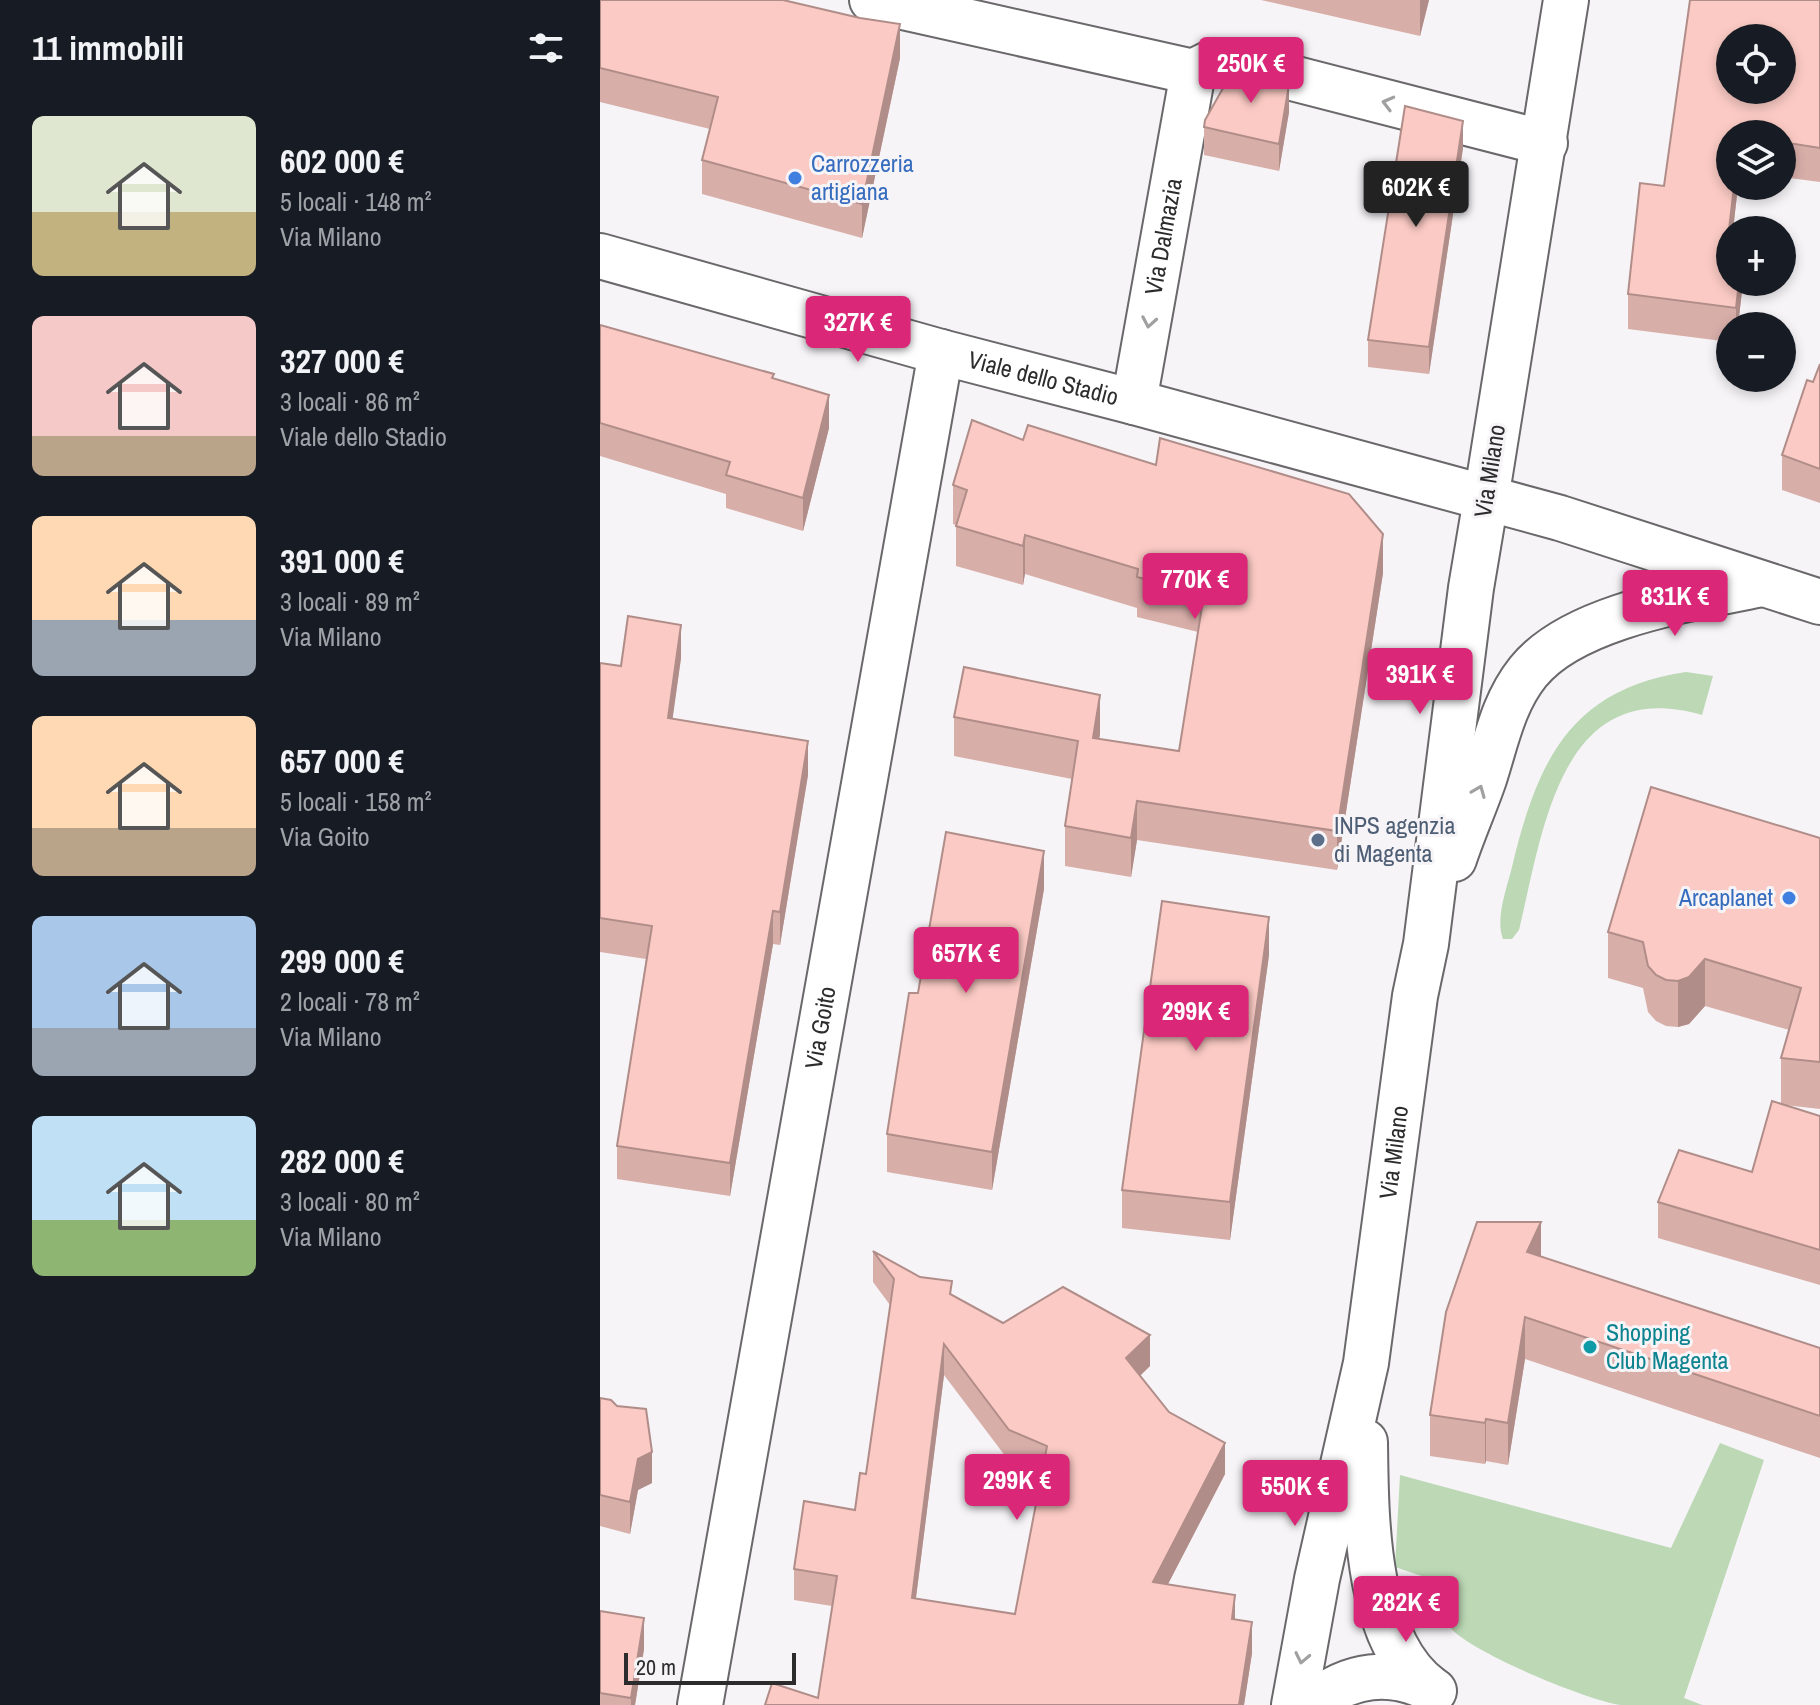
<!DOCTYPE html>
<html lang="it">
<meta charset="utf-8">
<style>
:root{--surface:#171b24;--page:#20242c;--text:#f1f3f6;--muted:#9ea1a6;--accent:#db2777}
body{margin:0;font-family:"Archivo Narrow",sans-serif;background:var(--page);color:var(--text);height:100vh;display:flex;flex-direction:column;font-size:30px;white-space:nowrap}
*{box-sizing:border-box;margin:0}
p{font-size:26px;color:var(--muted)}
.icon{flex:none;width:44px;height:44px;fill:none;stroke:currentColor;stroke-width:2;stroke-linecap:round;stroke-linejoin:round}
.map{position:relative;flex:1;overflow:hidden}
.sheet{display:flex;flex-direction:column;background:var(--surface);width:600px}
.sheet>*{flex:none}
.buttons{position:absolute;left:1116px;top:24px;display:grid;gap:16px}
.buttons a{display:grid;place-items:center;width:80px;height:80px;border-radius:50%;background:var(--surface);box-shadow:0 4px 12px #0003;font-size:40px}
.scale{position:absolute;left:24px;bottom:20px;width:172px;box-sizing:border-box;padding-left:8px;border:4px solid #2d2c2d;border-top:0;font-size:22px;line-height:28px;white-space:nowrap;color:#2d2c2d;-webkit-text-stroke:6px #f6f4f7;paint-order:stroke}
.price{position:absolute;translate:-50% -68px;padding:0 18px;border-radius:8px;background:var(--accent);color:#fff;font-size:26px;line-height:52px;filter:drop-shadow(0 2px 4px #0008)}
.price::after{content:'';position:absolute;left:50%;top:48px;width:24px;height:18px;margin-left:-12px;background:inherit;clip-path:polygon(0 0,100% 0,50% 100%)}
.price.current{background:#222;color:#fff}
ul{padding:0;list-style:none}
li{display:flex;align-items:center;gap:24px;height:200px;padding:0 32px}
li span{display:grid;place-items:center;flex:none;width:224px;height:160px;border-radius:12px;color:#555}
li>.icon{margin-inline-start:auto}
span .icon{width:96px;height:96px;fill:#fffc;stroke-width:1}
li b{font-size:34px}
h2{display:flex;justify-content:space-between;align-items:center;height:96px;padding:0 32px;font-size:34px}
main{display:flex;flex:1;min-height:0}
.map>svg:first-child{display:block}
</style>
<main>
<section class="sheet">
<h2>11 immobili<svg class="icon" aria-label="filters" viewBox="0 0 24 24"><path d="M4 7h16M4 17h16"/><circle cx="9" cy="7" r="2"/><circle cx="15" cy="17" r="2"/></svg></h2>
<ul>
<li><span style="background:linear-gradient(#dfe7d0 60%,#c2b280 0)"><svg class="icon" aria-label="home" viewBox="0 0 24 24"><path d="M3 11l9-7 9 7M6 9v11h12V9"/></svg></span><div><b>602 000 €</b><p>5 locali · 148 m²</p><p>Via Milano</p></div></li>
<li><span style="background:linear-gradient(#f6c9c9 75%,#b9a48a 0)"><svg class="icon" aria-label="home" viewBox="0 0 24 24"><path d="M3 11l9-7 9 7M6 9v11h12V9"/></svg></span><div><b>327 000 €</b><p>3 locali · 86 m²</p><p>Viale dello Stadio</p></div></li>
<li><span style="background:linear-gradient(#ffd9b3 65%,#9aa5b1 0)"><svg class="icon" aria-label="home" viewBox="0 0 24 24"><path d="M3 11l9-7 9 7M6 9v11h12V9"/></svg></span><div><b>391 000 €</b><p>3 locali · 89 m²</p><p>Via Milano</p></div></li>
<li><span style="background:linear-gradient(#ffd9b3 70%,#b9a48a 0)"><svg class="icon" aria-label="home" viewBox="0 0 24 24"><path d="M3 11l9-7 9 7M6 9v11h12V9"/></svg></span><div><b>657 000 €</b><p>5 locali · 158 m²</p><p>Via Goito</p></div></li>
<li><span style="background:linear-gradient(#a9c7e8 70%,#9aa5b1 0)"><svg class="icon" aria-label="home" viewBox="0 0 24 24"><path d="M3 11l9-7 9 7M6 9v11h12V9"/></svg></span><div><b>299 000 €</b><p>2 locali · 78 m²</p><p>Via Milano</p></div></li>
<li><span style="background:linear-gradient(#bfe0f5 65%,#8fb573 0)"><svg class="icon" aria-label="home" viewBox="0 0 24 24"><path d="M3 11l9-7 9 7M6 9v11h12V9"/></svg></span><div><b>282 000 €</b><p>3 locali · 80 m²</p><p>Via Milano</p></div></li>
</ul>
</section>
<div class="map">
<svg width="1220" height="1705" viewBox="0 0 1220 1705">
<rect width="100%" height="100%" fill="#f6f4f7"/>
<g fill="#bcd8b5">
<path d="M1086,672L1113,676L1102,715C960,674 943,831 919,930L912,939H903C895,918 907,888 912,867C937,762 970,689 1086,672Z"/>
<path d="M1120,1443L1164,1460L1084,1698L1102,1705C1076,1705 1047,1705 1021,1705C989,1701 866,1651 848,1625C839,1612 842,1598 842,1583L795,1567L800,1475L1071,1548Z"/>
</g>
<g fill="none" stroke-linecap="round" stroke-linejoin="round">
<defs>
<g id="street">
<polyline points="272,0 593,72"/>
<path id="s1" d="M534,402L593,72L613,62H630L945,143"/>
<polyline points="886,499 966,0"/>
<path id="s2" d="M100,1705L341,352"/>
</g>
<g id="secondary">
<path id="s3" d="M0,256L341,352L534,402L960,518L1220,602"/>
<path d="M854,859C863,832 875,805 884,779C896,742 903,703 928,672C973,616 1089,599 1157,585"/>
<path d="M765,1442C766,1516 765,1641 831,1689"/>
<path id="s4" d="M694,1705L717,1579L766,1363L815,996L826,944L871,588L886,499"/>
<path d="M712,1705C748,1673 792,1668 834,1691"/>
</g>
</defs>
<use href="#street" stroke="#6a686a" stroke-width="48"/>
<use href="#secondary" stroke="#6a686a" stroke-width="48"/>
<use href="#street" stroke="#fff" stroke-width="44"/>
<use href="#secondary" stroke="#fff" stroke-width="44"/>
</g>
<g fill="#d8aea9" fill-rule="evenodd">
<polygon points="0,0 300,58 262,238 102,194 102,160 110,129 0,102"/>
<polygon points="661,0 829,0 820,36"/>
<polygon points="1220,0 1220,182 1182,177 1182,134 1130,134 1130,186 1138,186 1133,230 1130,230 1130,282 1143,282 1138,326 1130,326 1130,342 1028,329 1028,294 1064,186"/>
<polygon points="686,84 689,112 679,171 604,155 604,127"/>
<polygon points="863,148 829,374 768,367 768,340"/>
<polygon points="0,325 174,379 229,428 203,531 126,508 126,494 0,456"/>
<polygon points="1220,364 1220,503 1182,490 1182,455"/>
<polygon points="353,485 783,573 737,870 537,840 531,877 465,866 465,826 472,779 354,756 354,717 500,734 499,739 579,751 598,632 537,617 537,608 425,574 423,585 356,566 356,525 353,524"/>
<polygon points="81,658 72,719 208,775 180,945 173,944 130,1196 17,1179 17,1146 46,959 0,952 0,663 21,666"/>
<polygon points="1220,838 1220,1109 1185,1105 1220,1116 1220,1285 1058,1238 1058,1202 1152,1172 1181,1103 1181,1058 1189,1030 1105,1006 1089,1024 1078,1027 1066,1026 1056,1021 1048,1012 1043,988 1008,978 1008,932"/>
<polygon points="444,889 392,1190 287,1172 287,1134 318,993"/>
<polygon points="669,955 630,1240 522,1228 522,1190"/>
<path d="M273,1251L403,1323L550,1366L540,1376L569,1412L625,1474L568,1584L635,1619L652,1653L644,1705H165L218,1698L232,1606L194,1600V1569L255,1510L266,1474L290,1305L273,1282ZM344,1375L409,1461L441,1475L415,1614L316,1598Z"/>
<polygon points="941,1257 1220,1348 1220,1458 925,1359 908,1465 886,1461 885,1464 830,1456 830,1415"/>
<polygon points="0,1398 52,1483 38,1490 30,1534 0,1526"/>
<polygon points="0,1611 44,1649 35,1705 0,1705"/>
</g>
<g fill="#b08d89">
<polygon points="820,0 829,0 820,36"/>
<polygon points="300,24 300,58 262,238 262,204"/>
<polygon points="686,75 686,102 689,85 689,112 679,171 679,144 684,84"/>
<polygon points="863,121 863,148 829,374 829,347"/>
<polygon points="1134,186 1138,186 1133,230 1130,230 1130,254 1128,238"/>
<polygon points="1139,282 1143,282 1138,326 1136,326 1136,308"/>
<polygon points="229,395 229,428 203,531 203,498"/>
<polygon points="783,534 783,573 737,870 737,831"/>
<polygon points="425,535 425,574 423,585 423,546"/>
<polygon points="81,625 81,658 68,752 68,718"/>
<polygon points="500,695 500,734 493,777 493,738"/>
<polygon points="208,741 208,775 180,945 180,912"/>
<polygon points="537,801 537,840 531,877 531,838"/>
<polygon points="444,851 444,889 392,1190 392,1152"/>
<polygon points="173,911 173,944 130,1196 130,1163"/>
<polygon points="669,917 669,955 630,1240 630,1202"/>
<polygon points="1105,959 1105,1006 1089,1024 1078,1027 1078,981"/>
<polygon points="941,1222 941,1264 927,1252"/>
<polygon points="925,1317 925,1359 908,1465 908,1423"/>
<polygon points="550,1335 550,1366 526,1389 526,1358"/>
<polygon points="344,1344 344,1375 312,1629 312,1598"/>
<polygon points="886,1419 886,1461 885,1464 885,1423"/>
<polygon points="625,1443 625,1474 553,1613 553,1582"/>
<polygon points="52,1452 52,1483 38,1490 30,1534 30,1502 38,1459"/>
<polygon points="635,1595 635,1626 632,1619"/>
<polygon points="44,1618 44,1649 35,1705 31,1705 31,1698"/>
<polygon points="652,1622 652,1653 644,1705 639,1705"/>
</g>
<g fill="#fbcac4" stroke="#b08d89" stroke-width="2" fill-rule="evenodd">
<polygon points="0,0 183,0 260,18 300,24 262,204 102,160 118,97 0,68"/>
<path d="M1090,0H1220V148L1182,142V134H1130V186H1134L1128,238H1130V282H1139L1136,308L1028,294L1040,183L1064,186ZM1130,38H1182V90H1130Z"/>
<polygon points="642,65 686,75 684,84 689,85 679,144 604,127 605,120 631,74"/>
<polygon points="805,106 863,121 829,347 768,340"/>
<polygon points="0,325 174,374 172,378 229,395 203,498 126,475 130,462 0,423"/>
<polygon points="1220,364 1220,469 1182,455 1207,380 1213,382"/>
<polygon points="372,420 423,440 428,425 556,465 560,438 749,494 783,534 737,831 537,801 531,838 465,826 478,741 354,717 364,667 500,695 493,738 579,751 604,594 537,577 538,569 425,535 423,546 356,526 367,490 353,485"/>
<polygon points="28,616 81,625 68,718 208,741 180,912 173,911 130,1163 17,1146 52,926 0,918 0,663 21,666"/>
<polygon points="1051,787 1220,838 1220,1062 1181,1058 1201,988 1105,959 1089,977 1078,981 1066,980 1056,975 1048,966 1043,942 1008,932"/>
<polygon points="346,832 444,851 392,1152 287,1134 309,993 318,993"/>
<polygon points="562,901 669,917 630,1202 522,1190"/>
<polygon points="1172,1101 1220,1116 1220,1250 1058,1202 1079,1150 1152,1172"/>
<polygon points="877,1222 941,1222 927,1252 1220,1348 1220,1416 925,1317 908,1423 886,1419 885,1423 830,1415 846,1312"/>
<path d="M273,1251L320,1277L352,1281L350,1294L403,1323L463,1287L550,1335L526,1358L569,1412L625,1443L553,1582L635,1595L632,1619L652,1622L639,1705H165L172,1683L218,1698L237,1576L194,1569L204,1501L255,1510L260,1473L266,1474L294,1279ZM344,1344L409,1430L447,1446L415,1614L312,1598Z"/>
<polygon points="0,1398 11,1400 17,1406 46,1409 52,1452 38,1459 30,1502 0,1495"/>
<polygon points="0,1611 44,1618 31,1698 0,1693"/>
</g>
<defs><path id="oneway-chevron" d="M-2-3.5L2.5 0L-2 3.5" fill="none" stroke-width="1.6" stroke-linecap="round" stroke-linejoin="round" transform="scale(2)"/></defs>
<g stroke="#a0a0a0">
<use href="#oneway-chevron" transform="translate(788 103) rotate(-165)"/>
<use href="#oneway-chevron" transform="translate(549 322) rotate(100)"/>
<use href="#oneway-chevron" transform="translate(879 791) rotate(-68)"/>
<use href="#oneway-chevron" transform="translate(702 1658) rotate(102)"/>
</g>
<g fill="#3f7fe0" stroke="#f6f4f7" stroke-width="3">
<circle cx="195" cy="178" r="8"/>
<circle cx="1189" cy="898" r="8"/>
</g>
<circle fill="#5c6f8a" stroke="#f6f4f7" stroke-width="3" cx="718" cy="840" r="8"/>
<circle fill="#0f9aa8" stroke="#f6f4f7" stroke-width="3" cx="990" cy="1347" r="8"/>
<g text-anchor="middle" stroke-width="6" stroke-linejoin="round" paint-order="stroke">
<g font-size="24" fill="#366cbe" stroke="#f6f4f7" text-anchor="start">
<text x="211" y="172">Carrozzeria<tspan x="211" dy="28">artigiana</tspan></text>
<text x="1173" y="906" text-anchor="end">Arcaplanet</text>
</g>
<g font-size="24" fill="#2d2c2d" stroke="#f6f4f7">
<text dy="8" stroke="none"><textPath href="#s1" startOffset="168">Via Dalmazia</textPath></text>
<text dy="8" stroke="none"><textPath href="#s3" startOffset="460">Viale dello Stadio</textPath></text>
<text transform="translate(890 471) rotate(-81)" y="8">Via Milano</text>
<text dy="8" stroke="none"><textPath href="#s2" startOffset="688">Via Goito</textPath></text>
<text dy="8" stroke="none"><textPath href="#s4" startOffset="562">Via Milano</textPath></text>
</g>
<g font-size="24" fill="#4e5e75" stroke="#f6f4f7" text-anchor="start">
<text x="734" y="834">INPS agenzia<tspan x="734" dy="28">di Magenta</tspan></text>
</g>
<g font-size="24" fill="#0d838f" stroke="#f6f4f7" text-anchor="start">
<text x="1006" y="1341">Shopping<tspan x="1006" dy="28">Club Magenta</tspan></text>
</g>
</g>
</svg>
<div class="buttons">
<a><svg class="icon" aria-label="locate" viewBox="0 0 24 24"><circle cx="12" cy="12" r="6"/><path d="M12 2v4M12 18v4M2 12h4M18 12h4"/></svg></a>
<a><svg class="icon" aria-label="layers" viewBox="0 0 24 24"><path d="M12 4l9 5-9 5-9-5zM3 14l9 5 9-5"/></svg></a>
<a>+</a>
<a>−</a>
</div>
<div class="scale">20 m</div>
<b class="price" style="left:651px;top:105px">250K €</b>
<b class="price current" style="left:816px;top:229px">602K €</b>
<b class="price" style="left:258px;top:364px">327K €</b>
<b class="price" style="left:595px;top:621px">770K €</b>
<b class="price" style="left:1075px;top:638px">831K €</b>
<b class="price" style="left:820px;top:716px">391K €</b>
<b class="price" style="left:366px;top:995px">657K €</b>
<b class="price" style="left:596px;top:1053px">299K €</b>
<b class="price" style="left:417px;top:1522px">299K €</b>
<b class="price" style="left:695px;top:1528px">550K €</b>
<b class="price" style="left:806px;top:1644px">282K €</b>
</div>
</main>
